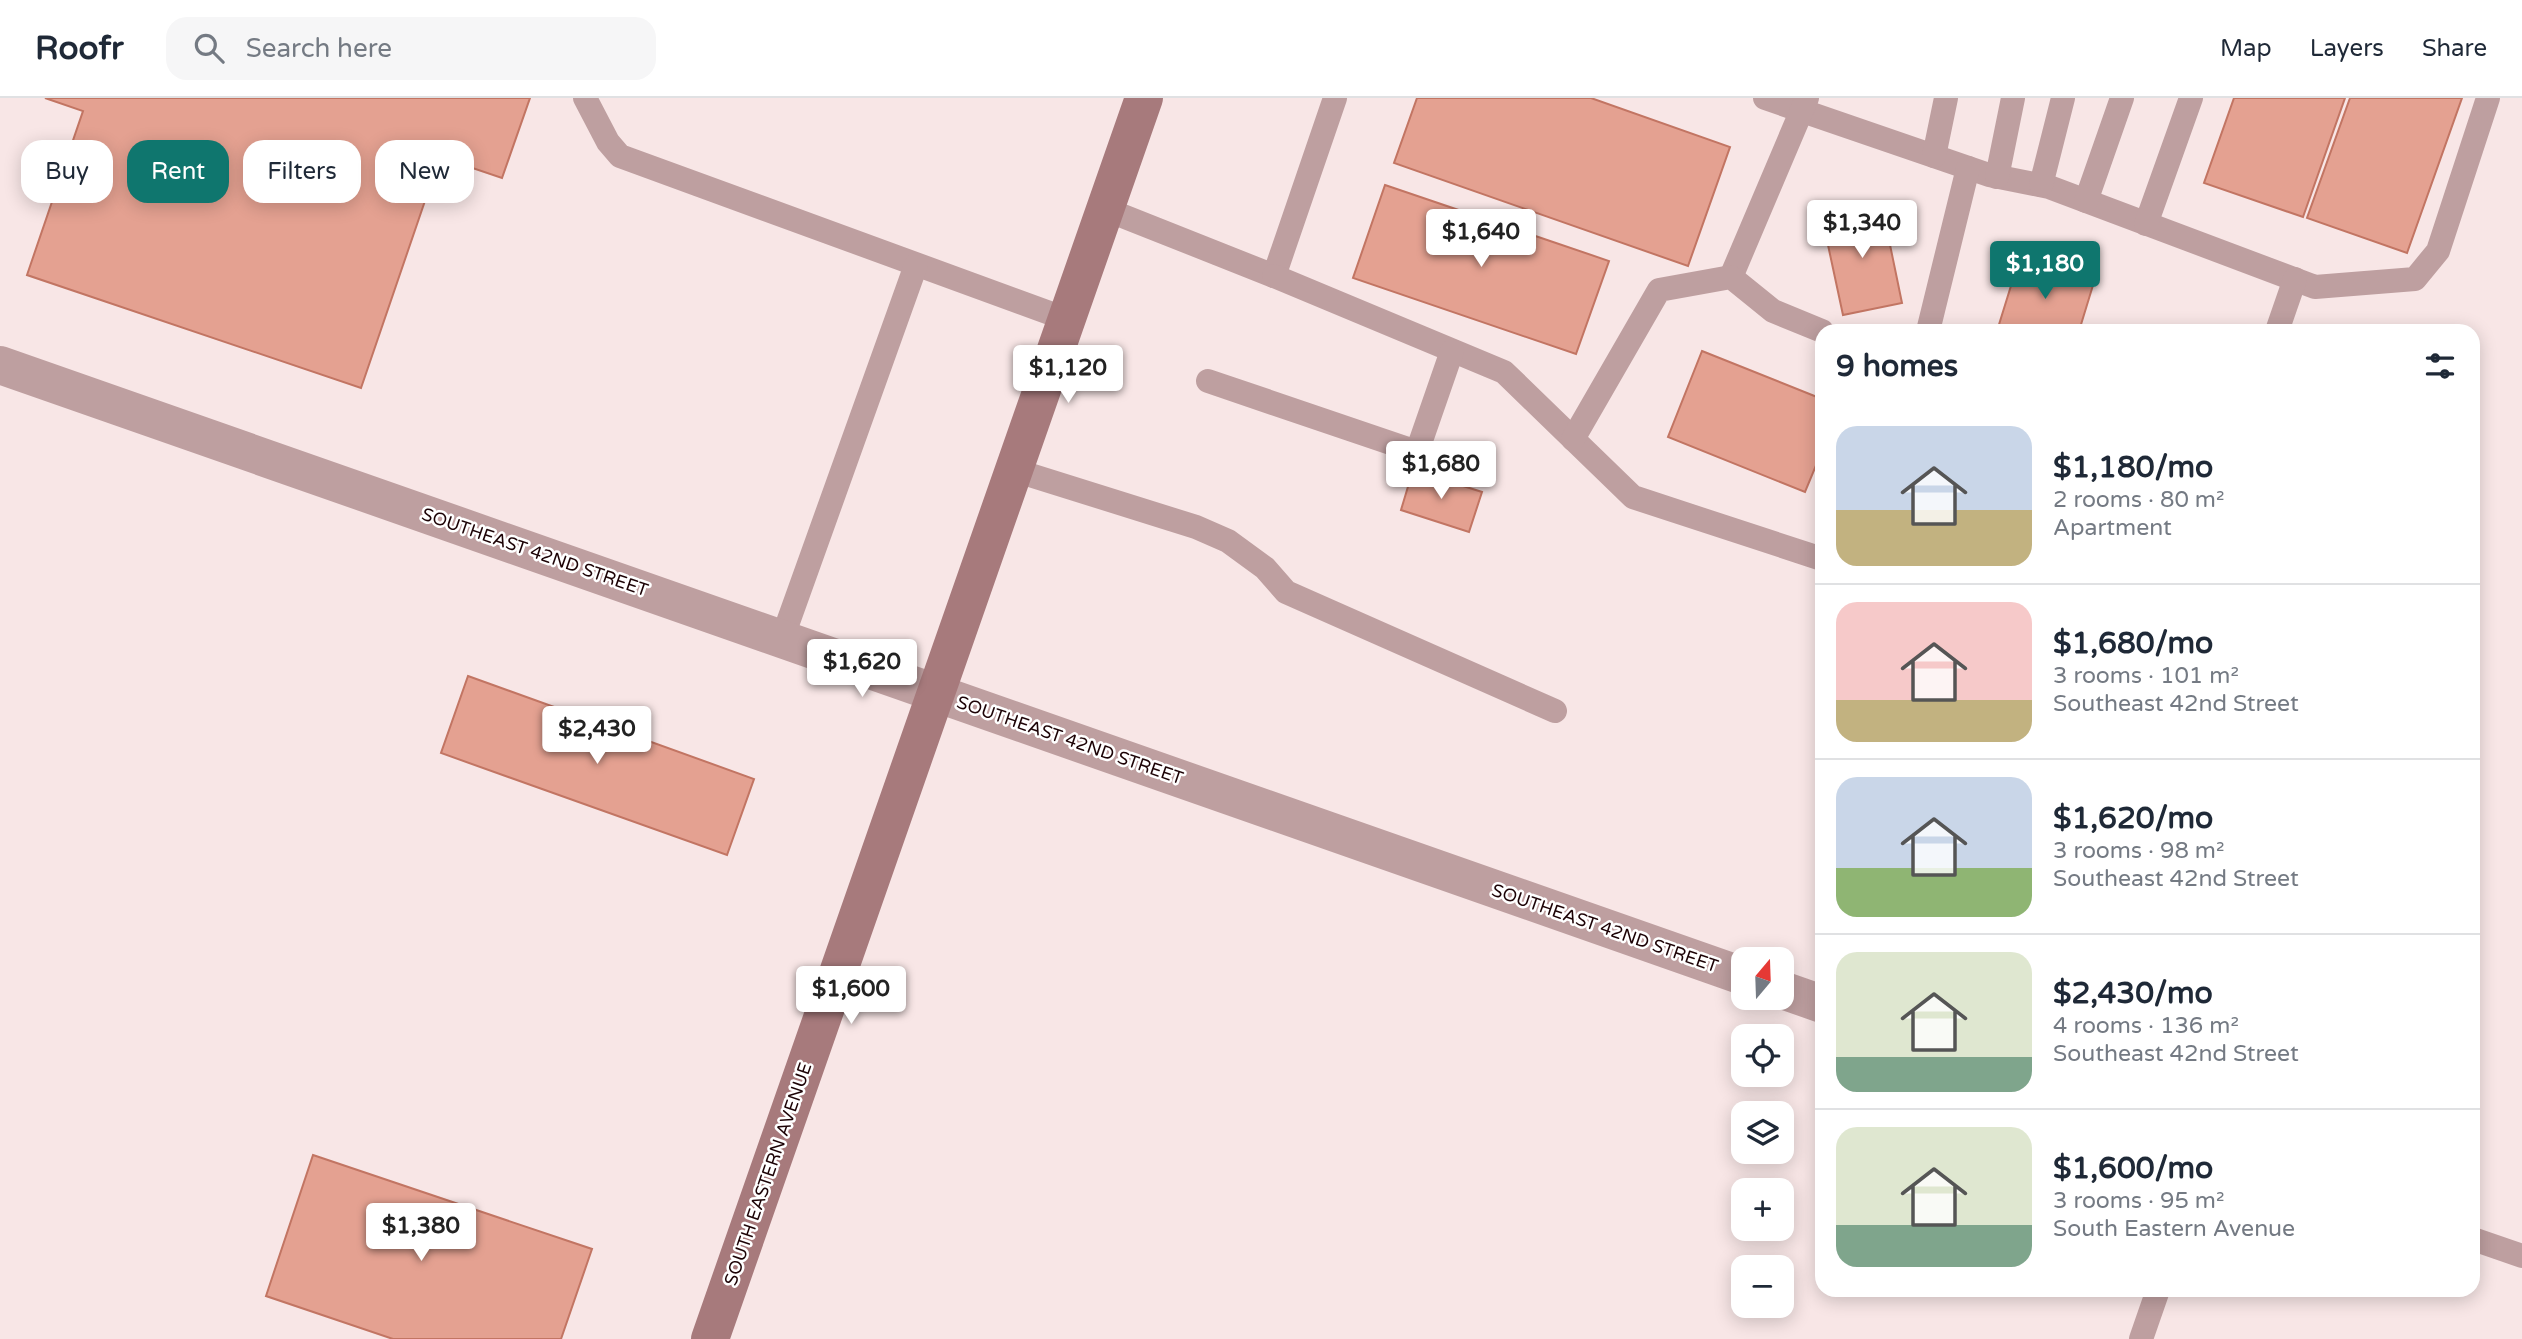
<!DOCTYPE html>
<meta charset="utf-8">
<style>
:root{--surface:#fff;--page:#f6f6f7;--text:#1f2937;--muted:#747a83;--line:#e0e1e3;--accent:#0f766e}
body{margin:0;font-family:"Varela Round",sans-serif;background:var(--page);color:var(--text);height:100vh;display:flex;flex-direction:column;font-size:26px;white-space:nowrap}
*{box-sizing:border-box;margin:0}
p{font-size:23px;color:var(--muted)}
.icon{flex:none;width:38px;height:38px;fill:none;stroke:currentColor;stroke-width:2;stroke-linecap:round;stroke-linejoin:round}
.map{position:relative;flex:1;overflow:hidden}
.panel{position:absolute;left:1815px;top:226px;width:665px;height:973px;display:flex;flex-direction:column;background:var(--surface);border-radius:21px;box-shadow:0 4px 18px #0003}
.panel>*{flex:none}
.banner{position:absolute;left:21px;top:42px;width:665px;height:63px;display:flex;gap:14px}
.needle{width:46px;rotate:19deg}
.buttons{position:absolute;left:1731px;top:849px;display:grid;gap:14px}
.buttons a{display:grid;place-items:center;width:63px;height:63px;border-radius:14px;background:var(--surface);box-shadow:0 4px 18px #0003;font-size:35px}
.price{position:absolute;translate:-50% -60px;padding:0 16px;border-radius:7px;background:#fff;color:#222;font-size:23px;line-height:46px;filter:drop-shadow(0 2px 4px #0008)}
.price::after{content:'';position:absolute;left:50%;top:42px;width:21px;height:16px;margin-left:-10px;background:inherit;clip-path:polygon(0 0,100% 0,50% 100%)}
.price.current{background:var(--accent);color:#fff}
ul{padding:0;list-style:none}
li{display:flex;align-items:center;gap:21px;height:175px;padding:0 21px}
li+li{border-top:2px solid var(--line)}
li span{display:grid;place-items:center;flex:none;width:196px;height:140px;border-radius:21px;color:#555}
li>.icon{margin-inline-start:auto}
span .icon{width:84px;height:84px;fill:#fffc;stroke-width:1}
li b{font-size:30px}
h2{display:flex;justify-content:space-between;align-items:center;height:84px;padding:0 21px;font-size:30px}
.tag{padding:0 24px;border-radius:21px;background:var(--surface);box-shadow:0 4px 18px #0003;font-size:24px;line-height:63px}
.tag.current{background:var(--accent);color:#fff}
header{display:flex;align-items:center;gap:42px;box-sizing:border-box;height:98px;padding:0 35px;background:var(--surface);border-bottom:2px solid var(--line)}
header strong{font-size:33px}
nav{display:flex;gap:38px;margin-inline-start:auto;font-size:24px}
.search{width:490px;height:63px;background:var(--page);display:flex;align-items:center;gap:18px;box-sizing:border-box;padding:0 24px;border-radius:21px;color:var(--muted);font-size:26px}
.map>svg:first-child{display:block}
</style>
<header>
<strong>Roofr</strong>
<div class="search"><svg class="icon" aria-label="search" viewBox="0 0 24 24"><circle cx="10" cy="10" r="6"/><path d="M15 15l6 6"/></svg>Search here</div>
<nav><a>Map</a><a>Layers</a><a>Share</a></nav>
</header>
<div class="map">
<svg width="2522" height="1241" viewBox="0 0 2522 1241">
<rect width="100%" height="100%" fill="#f8e6e6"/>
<g fill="#e4a191" stroke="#c27563" stroke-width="2">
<polygon points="45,0 530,0 502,80 440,59 361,290 27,177 83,13"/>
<polygon points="1417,0 1591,0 1730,49 1688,168 1394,65"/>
<polygon points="2234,0 2345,0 2303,119 2204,85"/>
<polygon points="2350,0 2462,0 2407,155 2307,120"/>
<polygon points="1385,87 1609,163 1576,256 1353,180"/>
<polygon points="1882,108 1902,205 1843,217 1822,119"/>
<polygon points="2019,162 2094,184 2079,233 1997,233"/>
<polygon points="1702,253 1822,301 1822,353 1805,394 1668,339"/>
<polygon points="1413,372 1482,394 1469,434 1401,412"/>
<polygon points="468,578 754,681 727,757 441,655"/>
<polygon points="313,1057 592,1151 561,1241 393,1241 266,1198"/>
</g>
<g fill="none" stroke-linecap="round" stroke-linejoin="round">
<g stroke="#be9fa0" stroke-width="24">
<polyline points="585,0 608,44 620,58 1066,221"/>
<polyline points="1765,0 1989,77 2049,89 2315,189 2415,181 2438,153 2488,0"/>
<polyline points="1934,58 1946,0"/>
<polyline points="1997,79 2013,0"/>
<polyline points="2041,87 2063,0"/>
<polyline points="2086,103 2122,0"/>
<polyline points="1105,111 1274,178 1335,0"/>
<polyline points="2146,126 2191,0"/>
<polyline points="1274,178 1504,274 1633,399 1822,461"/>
<polyline points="1731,179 1807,0"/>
<polyline points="1928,233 1968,70"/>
<polyline points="2277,233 2295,181"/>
<polyline points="1208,283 1417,354 1452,253"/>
<polyline points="1573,341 1659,192 1731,179 1773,213 1822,233"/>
<polyline points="1014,372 1196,429 1228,443 1265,470 1286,494 1555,613"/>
<polyline points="782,541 916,167"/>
<polyline points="2473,1141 2522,1158"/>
<polyline points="2141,1241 2158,1192"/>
</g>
<g stroke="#be9fa0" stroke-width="38">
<polyline points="0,267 1743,878"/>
<polyline points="1782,892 1822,906"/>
</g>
<polyline stroke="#a77a7c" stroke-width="38" points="710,1241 1144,0"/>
</g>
<g text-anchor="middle" stroke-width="5" stroke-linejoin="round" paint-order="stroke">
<g font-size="18" fill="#1c0205" stroke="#fff">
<text transform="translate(535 454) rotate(19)" y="6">SOUTHEAST 42ND STREET</text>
<text transform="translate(1070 642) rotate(19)" y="6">SOUTHEAST 42ND STREET</text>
<text transform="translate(1605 830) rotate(19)" y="6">SOUTHEAST 42ND STREET</text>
<text transform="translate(768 1076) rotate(-71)" y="6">SOUTH EASTERN AVENUE</text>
</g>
</g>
</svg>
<div class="buttons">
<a><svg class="needle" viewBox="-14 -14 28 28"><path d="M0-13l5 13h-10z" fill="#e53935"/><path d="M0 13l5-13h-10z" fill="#747a83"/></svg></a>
<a><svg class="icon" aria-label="locate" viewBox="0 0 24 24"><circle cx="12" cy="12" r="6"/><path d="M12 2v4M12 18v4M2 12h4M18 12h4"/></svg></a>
<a><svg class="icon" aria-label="layers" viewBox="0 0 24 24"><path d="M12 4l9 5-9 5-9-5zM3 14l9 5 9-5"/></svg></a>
<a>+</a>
<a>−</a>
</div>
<b class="price" style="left:1862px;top:162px">$1,340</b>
<b class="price" style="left:1481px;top:171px">$1,640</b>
<b class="price current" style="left:2045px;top:203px">$1,180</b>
<b class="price" style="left:1068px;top:307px">$1,120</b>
<b class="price" style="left:1441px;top:403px">$1,680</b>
<b class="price" style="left:862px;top:601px">$1,620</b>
<b class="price" style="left:597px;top:668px">$2,430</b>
<b class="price" style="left:851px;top:928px">$1,600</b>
<b class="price" style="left:421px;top:1165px">$1,380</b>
<div class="banner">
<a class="tag">Buy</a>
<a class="tag current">Rent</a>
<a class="tag">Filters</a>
<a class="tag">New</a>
</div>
<section class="panel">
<h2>9 homes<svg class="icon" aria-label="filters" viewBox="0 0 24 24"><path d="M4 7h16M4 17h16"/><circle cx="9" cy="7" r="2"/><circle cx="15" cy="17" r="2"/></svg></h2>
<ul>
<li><span style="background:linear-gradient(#c9d6e8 60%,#c2b280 0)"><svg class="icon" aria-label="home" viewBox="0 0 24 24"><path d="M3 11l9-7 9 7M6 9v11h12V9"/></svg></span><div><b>$1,180/mo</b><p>2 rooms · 80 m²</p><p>Apartment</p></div></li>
<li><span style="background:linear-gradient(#f6c9c9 70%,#c2b280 0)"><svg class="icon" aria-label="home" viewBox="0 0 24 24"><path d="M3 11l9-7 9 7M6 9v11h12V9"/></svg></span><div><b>$1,680/mo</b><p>3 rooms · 101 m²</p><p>Southeast 42nd Street</p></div></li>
<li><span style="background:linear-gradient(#c9d6e8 65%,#8fb573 0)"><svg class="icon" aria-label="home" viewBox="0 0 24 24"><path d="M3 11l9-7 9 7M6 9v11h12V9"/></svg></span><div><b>$1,620/mo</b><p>3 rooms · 98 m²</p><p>Southeast 42nd Street</p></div></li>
<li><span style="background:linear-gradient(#dfe7d0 75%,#7fa58c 0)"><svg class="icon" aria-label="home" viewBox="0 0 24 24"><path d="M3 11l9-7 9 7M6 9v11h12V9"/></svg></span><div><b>$2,430/mo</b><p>4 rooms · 136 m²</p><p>Southeast 42nd Street</p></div></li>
<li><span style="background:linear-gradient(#dfe7d0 70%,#7fa58c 0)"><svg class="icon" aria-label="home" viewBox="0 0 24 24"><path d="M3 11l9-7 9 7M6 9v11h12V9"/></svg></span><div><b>$1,600/mo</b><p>3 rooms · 95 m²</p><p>South Eastern Avenue</p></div></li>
</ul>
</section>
</div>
